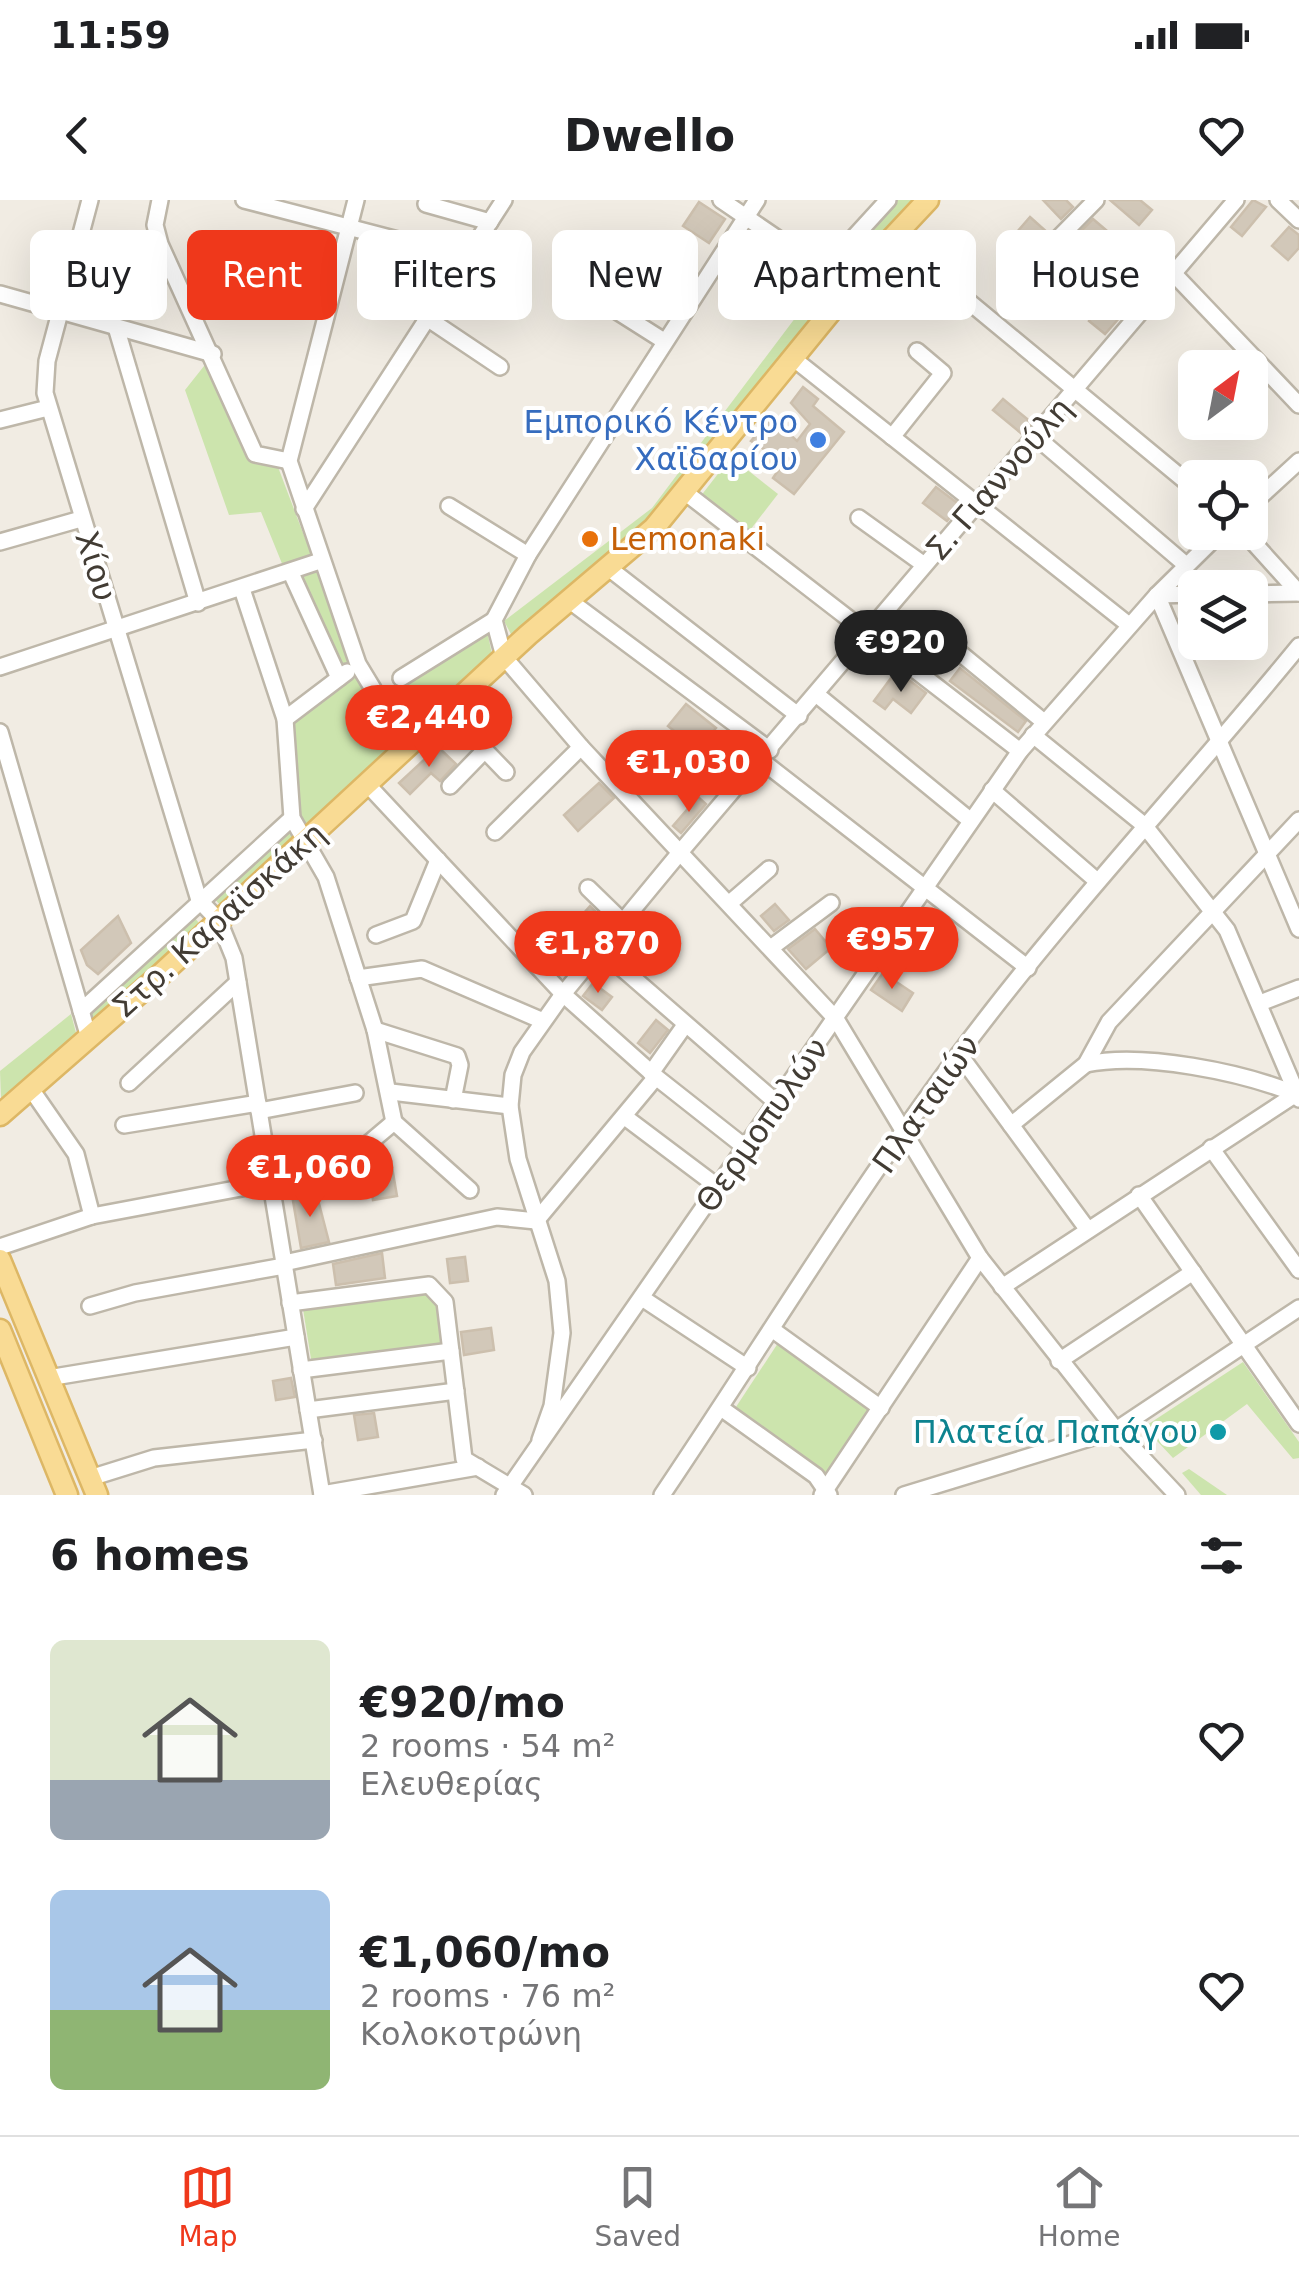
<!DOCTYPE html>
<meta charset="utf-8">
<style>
:root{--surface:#fff;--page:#f2f2f2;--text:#202124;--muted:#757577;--line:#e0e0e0;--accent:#ef381b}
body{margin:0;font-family:"DejaVu Sans",sans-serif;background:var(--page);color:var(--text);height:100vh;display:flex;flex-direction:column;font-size:38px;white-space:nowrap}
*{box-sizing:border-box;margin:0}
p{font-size:32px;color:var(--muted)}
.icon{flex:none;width:55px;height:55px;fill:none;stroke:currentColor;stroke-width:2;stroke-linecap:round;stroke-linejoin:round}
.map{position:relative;height:1295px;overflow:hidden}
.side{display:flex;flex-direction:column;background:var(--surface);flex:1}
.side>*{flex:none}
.guide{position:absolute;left:30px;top:30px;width:1240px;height:90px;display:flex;gap:20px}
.needle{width:65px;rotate:32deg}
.tools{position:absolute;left:1178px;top:150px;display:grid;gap:20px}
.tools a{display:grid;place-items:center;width:90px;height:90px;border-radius:15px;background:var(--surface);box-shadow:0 10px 40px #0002;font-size:50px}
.price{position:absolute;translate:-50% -85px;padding:0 22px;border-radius:35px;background:var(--accent);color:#fff;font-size:32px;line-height:65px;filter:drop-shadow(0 2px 5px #0008)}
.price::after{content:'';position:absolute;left:50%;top:60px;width:30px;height:22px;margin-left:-15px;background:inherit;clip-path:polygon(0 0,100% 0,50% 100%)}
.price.selected{background:#222;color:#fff}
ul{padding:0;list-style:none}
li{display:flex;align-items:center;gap:30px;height:250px;padding:0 50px}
li span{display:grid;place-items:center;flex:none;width:280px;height:200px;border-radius:15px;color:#555}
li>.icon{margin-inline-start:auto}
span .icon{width:120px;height:120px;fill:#fffc;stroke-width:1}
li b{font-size:42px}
h2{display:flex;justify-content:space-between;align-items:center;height:120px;padding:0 50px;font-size:42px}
.tag{padding:0 35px;border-radius:15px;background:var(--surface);box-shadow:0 10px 40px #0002;font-size:35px;line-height:90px}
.tag.selected{background:var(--accent);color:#fff}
.status{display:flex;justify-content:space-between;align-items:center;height:70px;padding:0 50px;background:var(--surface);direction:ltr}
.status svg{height:28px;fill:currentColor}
header{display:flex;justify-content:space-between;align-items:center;height:130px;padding:0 50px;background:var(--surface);font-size:45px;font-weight:800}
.tab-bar{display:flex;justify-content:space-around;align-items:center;height:140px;border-top:2px solid var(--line);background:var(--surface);font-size:28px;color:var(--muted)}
.tab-bar a{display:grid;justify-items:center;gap:5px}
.tab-bar .selected{color:var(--accent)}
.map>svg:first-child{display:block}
</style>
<div class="status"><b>11:59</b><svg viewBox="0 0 49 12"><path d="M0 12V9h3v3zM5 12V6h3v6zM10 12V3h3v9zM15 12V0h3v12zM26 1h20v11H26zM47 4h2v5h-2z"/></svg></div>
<header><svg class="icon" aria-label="back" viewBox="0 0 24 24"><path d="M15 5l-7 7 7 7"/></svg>Dwello<svg class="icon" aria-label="heart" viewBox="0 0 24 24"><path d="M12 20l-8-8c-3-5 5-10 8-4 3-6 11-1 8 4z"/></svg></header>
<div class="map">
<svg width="1299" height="1295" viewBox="0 0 1299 1295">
<rect width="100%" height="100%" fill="#f1ece3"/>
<g fill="#cce4ad">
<polygon points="895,0 922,0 850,84 830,71"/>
<polygon points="823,81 841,95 660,313 513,438 504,421 652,308"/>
<polygon points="208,161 252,257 278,267 311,354 283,366 261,312 229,315 185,190"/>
<polygon points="731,257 778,294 747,334 700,297"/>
<polygon points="316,367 352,461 340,470 296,375"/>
<polygon points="487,431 492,454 409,533 385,496"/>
<polygon points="356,471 401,545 308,633 294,617 290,522"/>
<polygon points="286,626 296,641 221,706 210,694"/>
<polygon points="190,712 203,728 89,831 83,811"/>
<polygon points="71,814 78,840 1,898 0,871"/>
<polygon points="429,1092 440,1104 445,1148 312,1165 303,1109"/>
<polygon points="780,1140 871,1208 827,1277 732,1213"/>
<polygon points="1243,1162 1299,1242 1299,1258 1293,1259 1247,1204 1173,1258 1144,1227"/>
<polygon points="1189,1269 1227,1295 1201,1295 1182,1273"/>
</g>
<g fill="#d2c8b9" stroke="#ccbfad" stroke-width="2.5">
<polygon points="1043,0 1066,0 1073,7 1061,19"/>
<polygon points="1110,0 1140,0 1152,10 1139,25"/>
<polygon points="1253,0 1266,7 1242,36 1231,27"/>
<polygon points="699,2 725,19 709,43 683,26"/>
<polygon points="1030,17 1048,33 1027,54 1011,39"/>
<polygon points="1093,19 1120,42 1110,54 1082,30"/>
<polygon points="1289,27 1299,35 1299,48 1288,60 1272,46"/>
<polygon points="767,64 796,85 779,109 750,87"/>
<polygon points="1115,83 1136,99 1105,134 1089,121"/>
<polygon points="803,187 818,199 813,206 844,232 794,294 773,278 784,262 751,241 771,217 797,241 810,224 791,203"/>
<polygon points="1003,199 1032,223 1022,234 993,210"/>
<polygon points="936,287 960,305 947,321 923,303"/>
<polygon points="869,448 893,467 889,472 865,453"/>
<polygon points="960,468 1026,521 1018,532 950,481"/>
<polygon points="891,478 903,487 909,480 926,493 911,513 893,499 885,509 874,501"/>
<polygon points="686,504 716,528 698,550 668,526"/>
<polygon points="438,547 456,564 440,581 431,573 410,594 399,583"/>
<polygon points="599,583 614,598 578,631 564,615"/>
<polygon points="698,597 706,604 681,633 673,626"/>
<polygon points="775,704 789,720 774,731 761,716"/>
<polygon points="590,706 607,723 595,738 577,721"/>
<polygon points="118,716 131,743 98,774 87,765 81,750"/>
<polygon points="815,729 831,748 806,769 788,749"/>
<polygon points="883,773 913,793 902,811 871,790"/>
<polygon points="593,783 612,797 602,810 583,796"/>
<polygon points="656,820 668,830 650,853 638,843"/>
<polygon points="392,967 397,996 373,1000 368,970"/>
<polygon points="316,992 329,1042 301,1048 292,995"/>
<polygon points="382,1053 385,1078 336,1085 333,1064"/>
<polygon points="465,1057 468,1081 450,1083 447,1059"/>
<polygon points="491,1128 494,1150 464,1155 461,1132"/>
<polygon points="291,1178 295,1197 276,1200 273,1181"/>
<polygon points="374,1213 378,1237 358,1240 354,1215"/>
</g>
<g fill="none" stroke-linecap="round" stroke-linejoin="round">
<defs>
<g id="minor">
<polyline points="90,0 47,161 45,193 199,700 219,721 234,758 322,1295"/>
<polyline points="160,0 155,25 160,44 255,254 289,261"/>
<polyline points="244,0 467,58"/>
<polyline points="356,0 289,261 358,464 407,545"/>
<polyline points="721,0 850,88"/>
<polyline points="757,0 528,355 494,420 504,457 581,547 836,819 980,1058 1116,1230 1177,1295"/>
<polyline points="1278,0 1299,20"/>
<polyline points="426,4 490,22"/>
<polyline points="892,38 1195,289"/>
<polyline points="1033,64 1096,0"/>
<polyline points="824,70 888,0"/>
<polyline points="1174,74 1299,205"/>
<polyline points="582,89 664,141"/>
<polyline points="0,94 213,154"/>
<polyline points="427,118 500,167"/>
<polyline points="116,127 198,403"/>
<polyline points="794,159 1129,425"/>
<polyline points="0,220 48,208"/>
<polyline points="1035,236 1186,365"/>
<polyline points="892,237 943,173 917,151"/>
<polyline points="686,293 1020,551"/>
<polyline points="449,306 528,355"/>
<polyline points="1250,306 1299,261"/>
<polyline points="304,309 504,0"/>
<polyline points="859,318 923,364"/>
<polyline points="1244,332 1299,393"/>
<polyline points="0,342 81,319"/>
<polyline points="610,369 799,516"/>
<polyline points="291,373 339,478"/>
<polyline points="242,389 285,519 292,618 326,677 375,830 394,922"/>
<polyline points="1195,394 1157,395 1299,729"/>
<polyline points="1250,394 1299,393"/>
<polyline points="570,401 770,550"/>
<polyline points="960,453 1044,522"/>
<polyline points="0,467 320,361"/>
<polyline points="401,478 494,420"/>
<polyline points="816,494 971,621"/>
<polyline points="446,510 506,572"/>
<polyline points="285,519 347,472"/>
<polyline points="0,532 89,838"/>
<polyline points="1033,535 1144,625 1227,730 1299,899"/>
<polyline points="762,561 1028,768"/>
<polyline points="367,584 563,794 656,877 746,948"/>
<polyline points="450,586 485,550"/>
<polyline points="992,590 1097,681"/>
<polyline points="495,632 581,547"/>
<polyline points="588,688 624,723"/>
<polyline points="731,702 769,669"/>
<polyline points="376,735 413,721 438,660"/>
<polyline points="772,747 831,703"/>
<polyline points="601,750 777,903"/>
<polyline points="358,778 422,769 543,821"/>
<polyline points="1260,803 1299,788"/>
<polyline points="81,811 292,618"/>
<polyline points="375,830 457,856 460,865 453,900"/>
<polyline points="959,854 1088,1030"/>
<path d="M1086,864C1144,852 1241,872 1296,894"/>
<polyline points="651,873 685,825"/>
<polyline points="129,883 238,782"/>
<polyline points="31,889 76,954 92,1016"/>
<polyline points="391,892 510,906"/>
<polyline points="259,911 355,893"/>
<polyline points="625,917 718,987"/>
<polyline points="394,922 470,990"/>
<polyline points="124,925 258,903"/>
<polyline points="1011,925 1086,864 1109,822 1299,620"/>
<polyline points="1211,948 1299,1070"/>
<polyline points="1139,995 1299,1224"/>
<polyline points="0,1047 92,1016 337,970 394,922"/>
<polyline points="284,1063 497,1017 536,1021 656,877"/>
<polyline points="1002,1087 1296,894"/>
<polyline points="642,1098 748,1168"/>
<polyline points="290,1103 429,1085 445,1102 464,1259 524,1295"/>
<polyline points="90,1106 135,1093 284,1066"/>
<polyline points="773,1130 881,1208"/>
<polyline points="1059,1161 1193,1072"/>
<polyline points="301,1170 451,1151"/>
<polyline points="48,1178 296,1137"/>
<polyline points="721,1208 816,1276 829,1295"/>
<polyline points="308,1210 456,1191"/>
<polyline points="540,1240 552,1206 562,1133 557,1081 518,959 510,906 513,875 522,852 563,794 682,650 1236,0"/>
<polyline points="90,1278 154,1258 314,1240"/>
<polyline points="322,1294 478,1267"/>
<polyline points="504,1295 1020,551 1157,395 1221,332"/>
<path d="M662,1295C761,1148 853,996 959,854C1065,712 1187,583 1299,446"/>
<polyline points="822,1295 980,1058"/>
<polyline points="904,1295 1116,1230 1299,1108"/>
</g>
<g id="major">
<polyline points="0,915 158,777 528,435 654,328 881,50 928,0"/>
<polyline points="0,1060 97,1295"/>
<polyline points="0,1130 67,1295"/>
</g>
</defs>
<use href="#minor" stroke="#beb7a9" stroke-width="20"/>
<use href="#major" stroke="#ddb765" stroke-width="25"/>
<use href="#minor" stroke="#fff" stroke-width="15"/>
<use href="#major" stroke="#f9db94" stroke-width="20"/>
</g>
<circle fill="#3f7fe0" stroke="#fff" stroke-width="4" cx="818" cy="240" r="10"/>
<circle fill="#e8710a" stroke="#fff" stroke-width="4" cx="590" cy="339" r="10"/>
<circle fill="#0f9aa8" stroke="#fff" stroke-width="4" cx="1218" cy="1232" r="10"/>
<g text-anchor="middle" stroke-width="8" stroke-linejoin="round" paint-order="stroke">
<g font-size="32" fill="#366cbe" stroke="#fff" text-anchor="end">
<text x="798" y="233">Εμπορικό Κέντρο<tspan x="798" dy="37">Χαϊδαρίου</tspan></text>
</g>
<g font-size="32" fill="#423c34" stroke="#fff">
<text transform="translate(999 279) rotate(-49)" y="11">Σ. Γιαννούλη</text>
<text transform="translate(96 366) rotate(73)" y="11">Χίου</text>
<text transform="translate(219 720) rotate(-42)" y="11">Στρ. Καραϊσκάκη</text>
<text transform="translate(926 904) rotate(-55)" y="11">Πλαταιών</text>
<text transform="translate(762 925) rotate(-55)" y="11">Θερμοπυλών</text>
</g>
<g font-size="32" fill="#c56008" stroke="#fff" text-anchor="start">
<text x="610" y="350">Lemonaki</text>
</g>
<g font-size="32" fill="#0d838f" stroke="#fff" text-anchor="end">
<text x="1198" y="1243">Πλατεία Παπάγου</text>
</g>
</g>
</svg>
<div class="tools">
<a><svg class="needle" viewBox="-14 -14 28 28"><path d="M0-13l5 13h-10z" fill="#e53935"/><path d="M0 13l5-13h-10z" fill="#757577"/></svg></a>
<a><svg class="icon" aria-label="locate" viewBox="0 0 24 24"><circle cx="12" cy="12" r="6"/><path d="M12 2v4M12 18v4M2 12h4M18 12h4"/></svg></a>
<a><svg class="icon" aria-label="layers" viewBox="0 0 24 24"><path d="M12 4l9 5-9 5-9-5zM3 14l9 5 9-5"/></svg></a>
</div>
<b class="price selected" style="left:901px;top:495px">€920</b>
<b class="price" style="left:429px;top:570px">€2,440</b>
<b class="price" style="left:689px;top:615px">€1,030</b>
<b class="price" style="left:892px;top:792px">€957</b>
<b class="price" style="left:598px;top:796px">€1,870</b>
<b class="price" style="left:310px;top:1020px">€1,060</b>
<div class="guide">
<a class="tag">Buy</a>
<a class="tag selected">Rent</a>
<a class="tag">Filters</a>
<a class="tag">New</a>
<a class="tag">Apartment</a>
<a class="tag">House</a>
</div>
</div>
<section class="side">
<h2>6 homes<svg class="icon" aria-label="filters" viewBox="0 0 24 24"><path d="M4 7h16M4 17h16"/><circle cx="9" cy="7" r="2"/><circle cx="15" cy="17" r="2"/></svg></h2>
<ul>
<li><span style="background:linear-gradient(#dfe7d0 70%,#9aa5b1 0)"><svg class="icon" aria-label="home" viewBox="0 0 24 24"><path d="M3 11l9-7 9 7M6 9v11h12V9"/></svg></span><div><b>€920/mo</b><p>2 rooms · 54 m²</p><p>Ελευθερίας</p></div><svg class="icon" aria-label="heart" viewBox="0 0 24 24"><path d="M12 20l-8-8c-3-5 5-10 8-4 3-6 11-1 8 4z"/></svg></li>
<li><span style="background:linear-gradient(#a9c7e8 60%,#8fb573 0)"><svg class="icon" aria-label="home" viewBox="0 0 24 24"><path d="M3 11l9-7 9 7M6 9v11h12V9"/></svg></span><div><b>€1,060/mo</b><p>2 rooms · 76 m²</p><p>Κολοκοτρώνη</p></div><svg class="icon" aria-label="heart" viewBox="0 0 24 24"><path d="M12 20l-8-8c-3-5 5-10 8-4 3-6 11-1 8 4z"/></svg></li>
</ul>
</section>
<nav class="tab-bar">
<a class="selected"><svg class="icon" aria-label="map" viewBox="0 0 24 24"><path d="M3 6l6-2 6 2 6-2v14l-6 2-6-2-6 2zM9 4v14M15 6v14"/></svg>Map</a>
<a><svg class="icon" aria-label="saved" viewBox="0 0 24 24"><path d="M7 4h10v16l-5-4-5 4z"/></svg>Saved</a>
<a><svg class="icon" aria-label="home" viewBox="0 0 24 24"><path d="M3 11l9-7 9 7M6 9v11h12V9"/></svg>Home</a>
</nav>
